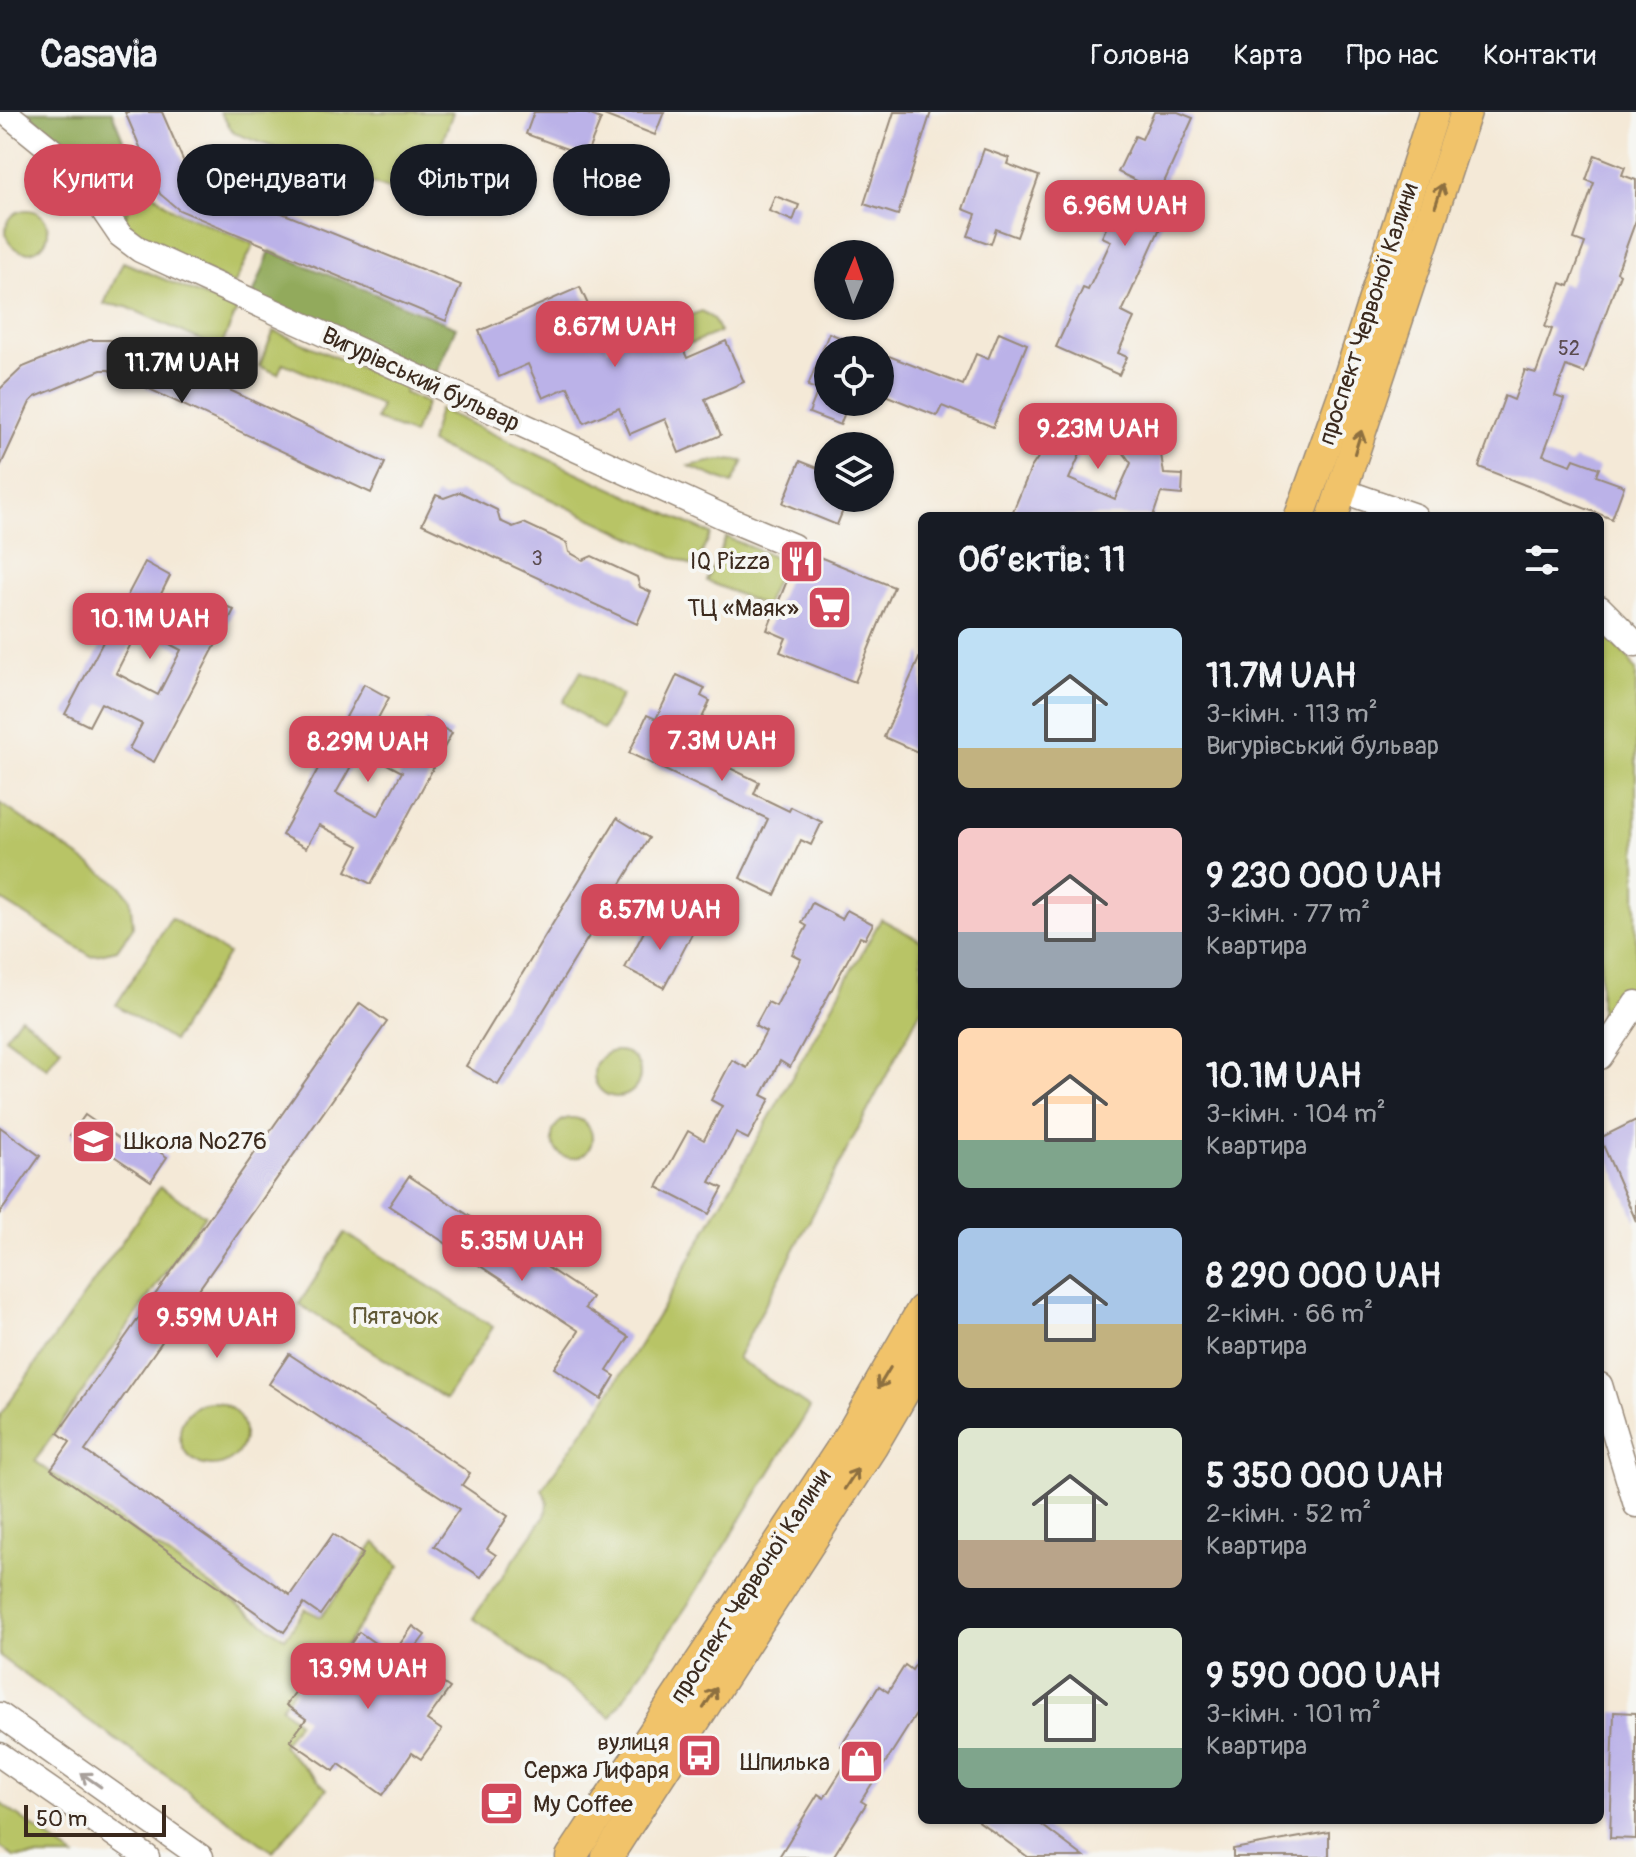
<!DOCTYPE html>
<html lang="uk">
<meta charset="utf-8">
<style>
:root{--surface:#171b24;--page:#20242c;--text:#f1f3f6;--muted:#9ea1a6;--line:#363941;--accent:#d1495b}
body{margin:0;font-family:Pangolin,sans-serif;background:var(--page);color:var(--text);height:100vh;display:flex;flex-direction:column;font-size:30px;white-space:nowrap}
*{box-sizing:border-box;margin:0}
p{font-size:26px;color:var(--muted)}
.icon{flex:none;width:44px;height:44px;fill:none;stroke:currentColor;stroke-width:2;stroke-linecap:round;stroke-linejoin:round}
.map{position:relative;flex:1;overflow:hidden}
.drawer{position:absolute;left:918px;top:400px;width:686px;height:1312px;display:flex;flex-direction:column;background:var(--surface);border-radius:12px;box-shadow:0 2px 6px #0004}
.drawer>*{flex:none}
.banner{position:absolute;left:24px;top:32px;width:760px;height:72px;display:flex;gap:16px}
.needle{width:52px;rotate:2deg}
.controls{position:absolute;left:814px;top:128px;display:grid;gap:16px}
.controls a{display:grid;place-items:center;width:80px;height:80px;border-radius:50%;background:var(--surface);box-shadow:0 2px 6px #0004;font-size:40px}
.scale{position:absolute;left:24px;bottom:20px;width:142px;box-sizing:border-box;padding-left:8px;border:4px solid #3b2a1e;border-top:0;font-size:22px;line-height:28px;white-space:nowrap;color:#3b2a1e;-webkit-text-stroke:6px #f6f6f2;paint-order:stroke}
.price{position:absolute;translate:-50% -68px;padding:0 18px;border-radius:16px;background:var(--accent);color:#fff;font-size:26px;line-height:52px;filter:drop-shadow(0 2px 4px #0008)}
.price::after{content:'';position:absolute;left:50%;top:48px;width:24px;height:18px;margin-left:-12px;background:inherit;clip-path:polygon(0 0,100% 0,50% 100%)}
.price.on{background:#222;color:#fff}
ul{padding:0;list-style:none}
li{display:flex;align-items:center;gap:24px;height:200px;padding:0 40px}
li span{display:grid;place-items:center;flex:none;width:224px;height:160px;border-radius:12px;color:#555}
li>.icon{margin-inline-start:auto}
span .icon{width:96px;height:96px;fill:#fffc;stroke-width:1}
li b{font-size:34px}
h2{display:flex;justify-content:space-between;align-items:center;height:96px;padding:0 40px;font-size:34px}
.chip{padding:0 28px;border-radius:36px;background:var(--surface);box-shadow:0 2px 6px #0004;font-size:28px;line-height:72px}
.chip.on{background:var(--accent);color:#fff}
header{display:flex;align-items:center;gap:48px;box-sizing:border-box;height:112px;padding:0 40px;background:var(--surface);border-bottom:2px solid var(--line)}
header strong{font-size:38px}
nav{display:flex;gap:44px;margin-inline-start:auto;font-size:28px}
.map>svg:first-child{display:block}
</style>
<header>
<strong>Casavia</strong>
<nav><a>Головна</a><a>Карта</a><a>Про нас</a><a>Контакти</a></nav>
</header>
<div class="map">
<svg width="1636" height="1745" viewBox="0 0 1636 1745">
<rect width="100%" height="100%" fill="#f6f6f2"/>
<filter id="ink" filterUnits="userSpaceOnUse"><feTurbulence type="fractalNoise" baseFrequency=".0125" numOctaves="2"/><feDisplacementMap in="SourceGraphic" scale="16" xChannelSelector="R" yChannelSelector="G"/><feConvolveMatrix kernelMatrix="1 2 1 2 8 2 1 2 1" color-interpolation-filters="sRGB"/></filter>
<filter id="wash" filterUnits="userSpaceOnUse"><feTurbulence type="fractalNoise" baseFrequency=".006" numOctaves="4" result="noise"/><feDisplacementMap in="SourceGraphic" scale="32" xChannelSelector="R" yChannelSelector="G"/><feGaussianBlur stdDeviation="1.8" result="paint"/><feColorMatrix in="noise" values="0 0 0 0 0 0 0 0 0 0 0 0 0 0 0 0 0 1.4 0 .05"/><feComposite in="paint" operator="in"/></filter>
<g filter="url(#wash)">
<rect width="100%" height="100%" fill="#f4e9d7"/>
<g fill="#b8c466" stroke="#7a7742" stroke-width="2">
<polygon points="220,0 453,0 426,75 410,85 234,21"/>
<polygon points="140,70 172,97 254,132 234,173 139,126 124,108"/>
<circle cx="27" cy="119" r="21"/>
<polygon points="123,150 237,198 220,237 127,195 104,192"/>
<polygon points="702,199 713,207 720,220 687,233 676,208"/>
<polygon points="274,219 406,275 404,281 427,291 413,323 376,307 381,293 283,251 278,262 259,254"/>
<polygon points="439,297 711,422 695,455 430,331"/>
<polygon points="719,348 744,349 732,372 689,354"/>
<polygon points="726,425 784,449 765,494 707,469"/>
<polygon points="1600,516 1629,547 1636,559 1636,866 1632,877 1600,924"/>
<polygon points="581,559 622,583 603,618 563,590"/>
<polygon points="0,691 120,773 130,786 133,815 117,838 91,844 0,787"/>
<polygon points="171,806 228,842 173,929 116,893"/>
<polygon points="881,807 922,829 922,896 737,1246 810,1296 687,1494 611,1605 473,1506 545,1404 548,1390 542,1377 603,1291 660,1200"/>
<polygon points="21,905 61,936 47,956 5,925"/>
<circle cx="617" cy="962" r="23"/>
<circle cx="572" cy="1026" r="20"/>
<polygon points="160,1075 205,1103 35,1349 285,1526 305,1497 321,1505 375,1430 400,1454 334,1550 319,1542 281,1595 298,1610 282,1634 327,1677 273,1740 0,1545 0,1303"/>
<polygon points="345,1121 493,1215 446,1287 299,1192"/>
<circle cx="212" cy="1322" r="32"/>
<polygon points="0,1691 75,1745 14,1745 0,1735"/>
</g>
<g fill="#92aa5b" stroke="#666a3c" stroke-width="2">
<polygon points="27,0 112,0 140,70 124,108 75,45"/>
<polygon points="270,139 456,215 435,264 253,183"/>
</g>
<g id="blocks">
<g fill="#bbb2e8" fill-rule="evenodd">
<polygon points="125,0 162,0 190,64 461,173 446,209 179,98 160,82"/>
<polygon points="534,0 583,0 601,7 586,44 526,22"/>
<polygon points="596,0 664,0 655,23"/>
<polygon points="894,0 931,0 898,103 864,92"/>
<polygon points="1154,0 1178,0 1193,6 1152,97 1166,103 1122,200 1134,206 1118,241 1127,245 1119,263 1056,235 1083,176 1088,178 1111,129 1102,125 1112,103 1120,106 1137,69 1118,60 1135,24 1142,27"/>
<polygon points="984,37 1009,46 1007,52 1039,64 1017,125 996,117 991,132 968,124 976,102 963,97"/>
<polygon points="1595,43 1625,55 1622,63 1636,68 1636,108 1617,160 1620,162 1584,261 1566,254 1555,284 1564,287 1543,343 1571,353 1574,347 1599,356 1596,364 1624,374 1612,407 1479,355 1505,284 1514,288 1525,258 1536,261 1552,217 1545,215 1561,171 1569,174 1585,131 1574,127 1594,71 1586,68"/>
<polygon points="775,84 799,93 793,109 769,99"/>
<polygon points="580,175 608,237 671,209 687,246 726,229 744,270 705,287 721,323 679,341 665,307 630,322 619,296 584,311 568,275 543,286 528,252 499,265 479,219"/>
<polygon points="999,220 1027,232 993,315 942,294 937,304 880,281 880,254 884,256 889,244 963,273 976,242 988,247"/>
<polygon points="829,221 869,237 828,238 828,290 849,290 840,313 809,301 818,278 808,274"/>
<polygon points="89,228 123,228 385,351 371,381 109,258 101,258 35,285 30,290 0,355 0,277 23,255"/>
<path d="M1108,299L1127,303L1143,313L1154,326L1161,342L1164,362L1183,363L1182,383L1161,381L1153,404H1011L1031,356L1056,319L1071,306L1089,300ZM1094,329L1113,332L1120,336L1131,351L1115,387L1069,367L1085,331Z"/>
<polygon points="800,349 828,360 828,386 848,386 837,413 783,391"/>
<polygon points="460,380 497,398 500,409 513,415 524,411 567,431 569,440 583,448 592,444 637,465 640,475 651,480 637,512 422,412 436,383 444,386"/>
<polygon points="807,440 894,475 855,570 780,540 786,526 767,518 795,449"/>
<path d="M145,450L170,464L159,486L197,506L208,484L234,498L154,650L129,637L142,612L101,591L89,614L65,602ZM139,516L181,538L158,583L116,561Z"/>
<polygon points="922,540 922,642 884,625"/>
<polygon points="677,563 705,576 701,584 710,589 688,636 759,670 754,682 789,699 791,695 822,710 811,733 801,728 775,783 740,766 768,707 629,641 647,603 656,607"/>
<path d="M364,572L389,586L377,608L415,629L426,607L452,621L371,772L346,759L359,734L319,713L306,736L282,723ZM360,638L402,660L378,704L336,681Z"/>
<polygon points="617,706 649,726 498,973 466,954"/>
<polygon points="812,791 842,807 847,798 873,812 865,827 860,825 790,955 780,949 762,983 770,987 748,1027 736,1021 710,1070 723,1076 709,1102 657,1075 688,1019 704,1028 722,994 711,988 732,948 747,956 766,920 755,914 768,890 776,894 801,847 792,842 807,814 802,811"/>
<polygon points="670,805 694,818 664,876 625,856 648,812 662,820"/>
<polygon points="360,891 387,910 85,1339 290,1483 333,1422 363,1442 320,1503 304,1492 284,1520 51,1357 70,1330 58,1321"/>
<polygon points="85,1003 134,1037 140,1027 167,1045 151,1069 105,1038 100,1045 70,1024"/>
<polygon points="1636,1008 1636,1109 1600,1026"/>
<polygon points="0,1015 40,1044 0,1101"/>
<polygon points="409,1064 592,1185 585,1196 629,1225 607,1259 615,1264 601,1287 554,1256 579,1219 389,1094"/>
<polygon points="289,1242 470,1361 462,1373 508,1404 487,1437 496,1443 481,1465 434,1434 459,1397 269,1272"/>
<polygon points="413,1514 425,1523 404,1551 432,1570 435,1566 450,1576 427,1608 442,1618 421,1647 412,1641 383,1683 339,1652 334,1659 290,1629 306,1607 286,1593 321,1544 335,1554 359,1520 392,1543"/>
<polygon points="922,1542 922,1593 861,1689 866,1692 833,1745 779,1745 818,1682 824,1686 852,1642 841,1634 879,1574 888,1580 905,1553 912,1558"/>
<polygon points="1614,1600 1636,1601 1636,1727 1610,1726"/>
<polygon points="977,1708 1035,1708 1084,1745 1028,1745"/>
<polygon points="1329,1720 1329,1745 1233,1745 1233,1737"/>
</g>
</g>
</g>
<g filter="url(#ink)">
<use href="#blocks" fill-opacity="0" stroke="#988a7a" stroke-width="2"/>
<g fill="none" stroke-linecap="round" stroke-linejoin="round">
<defs>
<g id="minor">
<polyline points="5,0 75,57 120,123 140,138 724,405 793,434"/>
<polyline points="1343,379 1415,404"/>
<polyline points="1600,496 1636,532"/>
<polyline points="1600,945 1636,891"/>
<polyline points="1600,1273 1636,1393"/>
<polyline points="0,1603 201,1745"/>
<polyline points="0,1643 147,1745"/>
</g>
<g id="major">
<polyline points="1300,404 1343,283 1434,0"/>
<polyline points="1333,404 1466,0"/>
<polyline points="571,1745 851,1322 922,1198"/>
<polyline points="607,1745 873,1333 922,1249"/>
</g>
</defs>
<use href="#minor" stroke="#988a7a" stroke-width="27"/>
<use href="#major" stroke="#988a7a" stroke-width="33"/>
<use href="#minor" stroke="#fff" stroke-width="24"/>
<use href="#major" stroke="#f1c36a" stroke-width="30"/>
</g>
<defs><path id="oneway-shaft" d="M-6 0H5M1.5-3L5.5 0L1.5 3" fill="none" stroke-width="1.6" stroke-linecap="round" stroke-linejoin="round" transform="scale(2)"/></defs>
<g stroke="#8d6f40">
<use href="#oneway-shaft" transform="translate(1439 83) rotate(-72)"/>
<use href="#oneway-shaft" transform="translate(1358 330) rotate(-73)"/>
<use href="#oneway-shaft" transform="translate(884 1266) rotate(121)"/>
<use href="#oneway-shaft" transform="translate(851 1367) rotate(-57)"/>
<use href="#oneway-shaft" transform="translate(710 1586) rotate(-57)"/>
</g>
<use stroke="#a79f9a" href="#oneway-shaft" transform="translate(91 1668) rotate(-145)"/>
</g>
<defs>
<symbol id="restaurant-square" viewBox="-11 -11 22 22"><rect x="-9" y="-9" width="18" height="18" rx="4" fill="#d1495b" stroke="#f6f6f2"/><path d="M-5-6h1v4h1v-4h1v4h1v-4h1v5L-1.5 .5V6h-2V.5L-5-1ZM5-6V6H3V1.5H1.5Q1.5-4 5-6Z" fill="#fff"/></symbol>
<symbol id="supermarket-square" viewBox="-11 -11 22 22"><rect x="-9" y="-9" width="18" height="18" rx="4" fill="#d1495b" stroke="#f6f6f2"/><path d="M-6-5.5h2.5l.6 2H6L4.5 2H-2.5L-4.4-4H-6ZM-1.5 3.2a1.3 1.3 0 1 0 .1 0ZM3 3.2a1.3 1.3 0 1 0 .1 0Z" fill="#fff"/></symbol>
<symbol id="school-square" viewBox="-11 -11 22 22"><rect x="-9" y="-9" width="18" height="18" rx="4" fill="#d1495b" stroke="#f6f6f2"/><path d="M0-5L7-2L0 1L-7-2ZM-4 1L0 2.5L4 1V4Q0 6-4 4Z" fill="#fff"/></symbol>
<symbol id="bus-square" viewBox="-11 -11 22 22"><rect x="-9" y="-9" width="18" height="18" rx="4" fill="#d1495b" stroke="#f6f6f2"/><path d="M-5-6H5V4H4V6H2V4H-2V6H-4V4H-5ZM-3.5-4V0h7V-4ZM-3.5 1.2v1.5H-2V1.2ZM2 1.2v1.5H3.5V1.2Z" fill="#fff"/></symbol>
<symbol id="shop-square" viewBox="-11 -11 22 22"><rect x="-9" y="-9" width="18" height="18" rx="4" fill="#d1495b" stroke="#f6f6f2"/><path d="M-5-2.5h2.3a2.7 3.5 0 0 1 5.4 0H5L5.5 6h-11ZM-1.5-2.5h3a1.5 2.3 0 0 0-3 0Z" fill="#fff"/></symbol>
<symbol id="cafe-square" viewBox="-11 -11 22 22"><rect x="-9" y="-9" width="18" height="18" rx="4" fill="#d1495b" stroke="#f6f6f2"/><path d="M-5.5-4.5H6V0H3Q3 3.5 0 3.5H-2.5Q-5.5 3.5-5.5 0ZM3-3.2v2h1.7v-2ZM-6 4.5H4V6H-6Z" fill="#fff"/></symbol>
</defs>
<g fill-rule="evenodd">
<use href="#restaurant-square" x="776" y="424" width="51" height="51"/>
<use href="#supermarket-square" x="804" y="470" width="51" height="51"/>
<use href="#school-square" x="68" y="1004" width="51" height="51"/>
<use href="#bus-square" x="674" y="1618" width="51" height="51"/>
<use href="#shop-square" x="836" y="1624" width="51" height="51"/>
<use href="#cafe-square" x="476" y="1666" width="51" height="51"/>
</g>
<g text-anchor="middle" stroke-width="8" stroke-linejoin="round" paint-order="stroke">
<g font-size="20" fill="#5b4c50">
<text x="1569" y="243">52</text>
<text x="537" y="453">3</text>
</g>
<g font-size="24" fill="#3b2a1e" stroke="#f6f6f2">
<text transform="translate(1368 202) rotate(-72)" y="8">проспект Червоної Калини</text>
<text transform="translate(421 267) rotate(25)" y="8">Вигурівський бульвар</text>
<text transform="translate(750 1474) rotate(-57)" y="8">проспект Червоної Калини</text>
</g>
<g font-size="24" fill="#3b2a1e" stroke="#f6f6f2" text-anchor="end">
<text x="770" y="457">IQ Pizza</text>
<text x="799" y="504">ТЦ «Маяк»</text>
<text x="124" y="1037" text-anchor="start">Школа №276</text>
<text x="669" y="1638">вулиця<tspan x="669" dy="28">Сержа Лифаря</tspan></text>
<text x="830" y="1658">Шпилька</text>
<text x="533" y="1700" text-anchor="start">My Coffee</text>
</g>
<g font-size="24" fill="#605834" stroke="#f6f6f2">
<text x="396" y="1212">Пятачок</text>
</g>
</g>
</svg>
<div class="controls">
<a><svg class="needle" viewBox="-14 -14 28 28"><path d="M0-13l5 13h-10z" fill="#e53935"/><path d="M0 13l5-13h-10z" fill="#9ea1a6"/></svg></a>
<a><svg class="icon" aria-label="locate" viewBox="0 0 24 24"><circle cx="12" cy="12" r="6"/><path d="M12 2v4M12 18v4M2 12h4M18 12h4"/></svg></a>
<a><svg class="icon" aria-label="layers" viewBox="0 0 24 24"><path d="M12 4l9 5-9 5-9-5zM3 14l9 5 9-5"/></svg></a>
</div>
<div class="scale">50 m</div>
<b class="price" style="left:1125px;top:136px">6.96M UAH</b>
<b class="price" style="left:615px;top:257px">8.67M UAH</b>
<b class="price on" style="left:182px;top:293px">11.7M UAH</b>
<b class="price" style="left:1098px;top:359px">9.23M UAH</b>
<b class="price" style="left:150px;top:549px">10.1M UAH</b>
<b class="price" style="left:722px;top:671px">7.3M UAH</b>
<b class="price" style="left:368px;top:672px">8.29M UAH</b>
<b class="price" style="left:660px;top:840px">8.57M UAH</b>
<b class="price" style="left:522px;top:1171px">5.35M UAH</b>
<b class="price" style="left:217px;top:1248px">9.59M UAH</b>
<b class="price" style="left:368px;top:1599px">13.9M UAH</b>
<div class="banner">
<a class="chip on">Купити</a>
<a class="chip">Орендувати</a>
<a class="chip">Фільтри</a>
<a class="chip">Нове</a>
</div>
<section class="drawer">
<h2>Об’єктів: 11<svg class="icon" aria-label="filters" viewBox="0 0 24 24"><path d="M4 7h16M4 17h16"/><circle cx="9" cy="7" r="2"/><circle cx="15" cy="17" r="2"/></svg></h2>
<ul>
<li><span style="background:linear-gradient(#bfe0f5 75%,#c2b280 0)"><svg class="icon" aria-label="home" viewBox="0 0 24 24"><path d="M3 11l9-7 9 7M6 9v11h12V9"/></svg></span><div><b>11.7M UAH</b><p>3-кімн. · 113 m²</p><p>Вигурівський бульвар</p></div></li>
<li><span style="background:linear-gradient(#f6c9c9 65%,#9aa5b1 0)"><svg class="icon" aria-label="home" viewBox="0 0 24 24"><path d="M3 11l9-7 9 7M6 9v11h12V9"/></svg></span><div><b>9 230 000 UAH</b><p>3-кімн. · 77 m²</p><p>Квартира</p></div></li>
<li><span style="background:linear-gradient(#ffd9b3 70%,#7fa58c 0)"><svg class="icon" aria-label="home" viewBox="0 0 24 24"><path d="M3 11l9-7 9 7M6 9v11h12V9"/></svg></span><div><b>10.1M UAH</b><p>3-кімн. · 104 m²</p><p>Квартира</p></div></li>
<li><span style="background:linear-gradient(#a9c7e8 60%,#c2b280 0)"><svg class="icon" aria-label="home" viewBox="0 0 24 24"><path d="M3 11l9-7 9 7M6 9v11h12V9"/></svg></span><div><b>8 290 000 UAH</b><p>2-кімн. · 66 m²</p><p>Квартира</p></div></li>
<li><span style="background:linear-gradient(#dfe7d0 70%,#b9a48a 0)"><svg class="icon" aria-label="home" viewBox="0 0 24 24"><path d="M3 11l9-7 9 7M6 9v11h12V9"/></svg></span><div><b>5 350 000 UAH</b><p>2-кімн. · 52 m²</p><p>Квартира</p></div></li>
<li><span style="background:linear-gradient(#dfe7d0 75%,#7fa58c 0)"><svg class="icon" aria-label="home" viewBox="0 0 24 24"><path d="M3 11l9-7 9 7M6 9v11h12V9"/></svg></span><div><b>9 590 000 UAH</b><p>3-кімн. · 101 m²</p><p>Квартира</p></div></li>
</ul>
</section>
</div>
